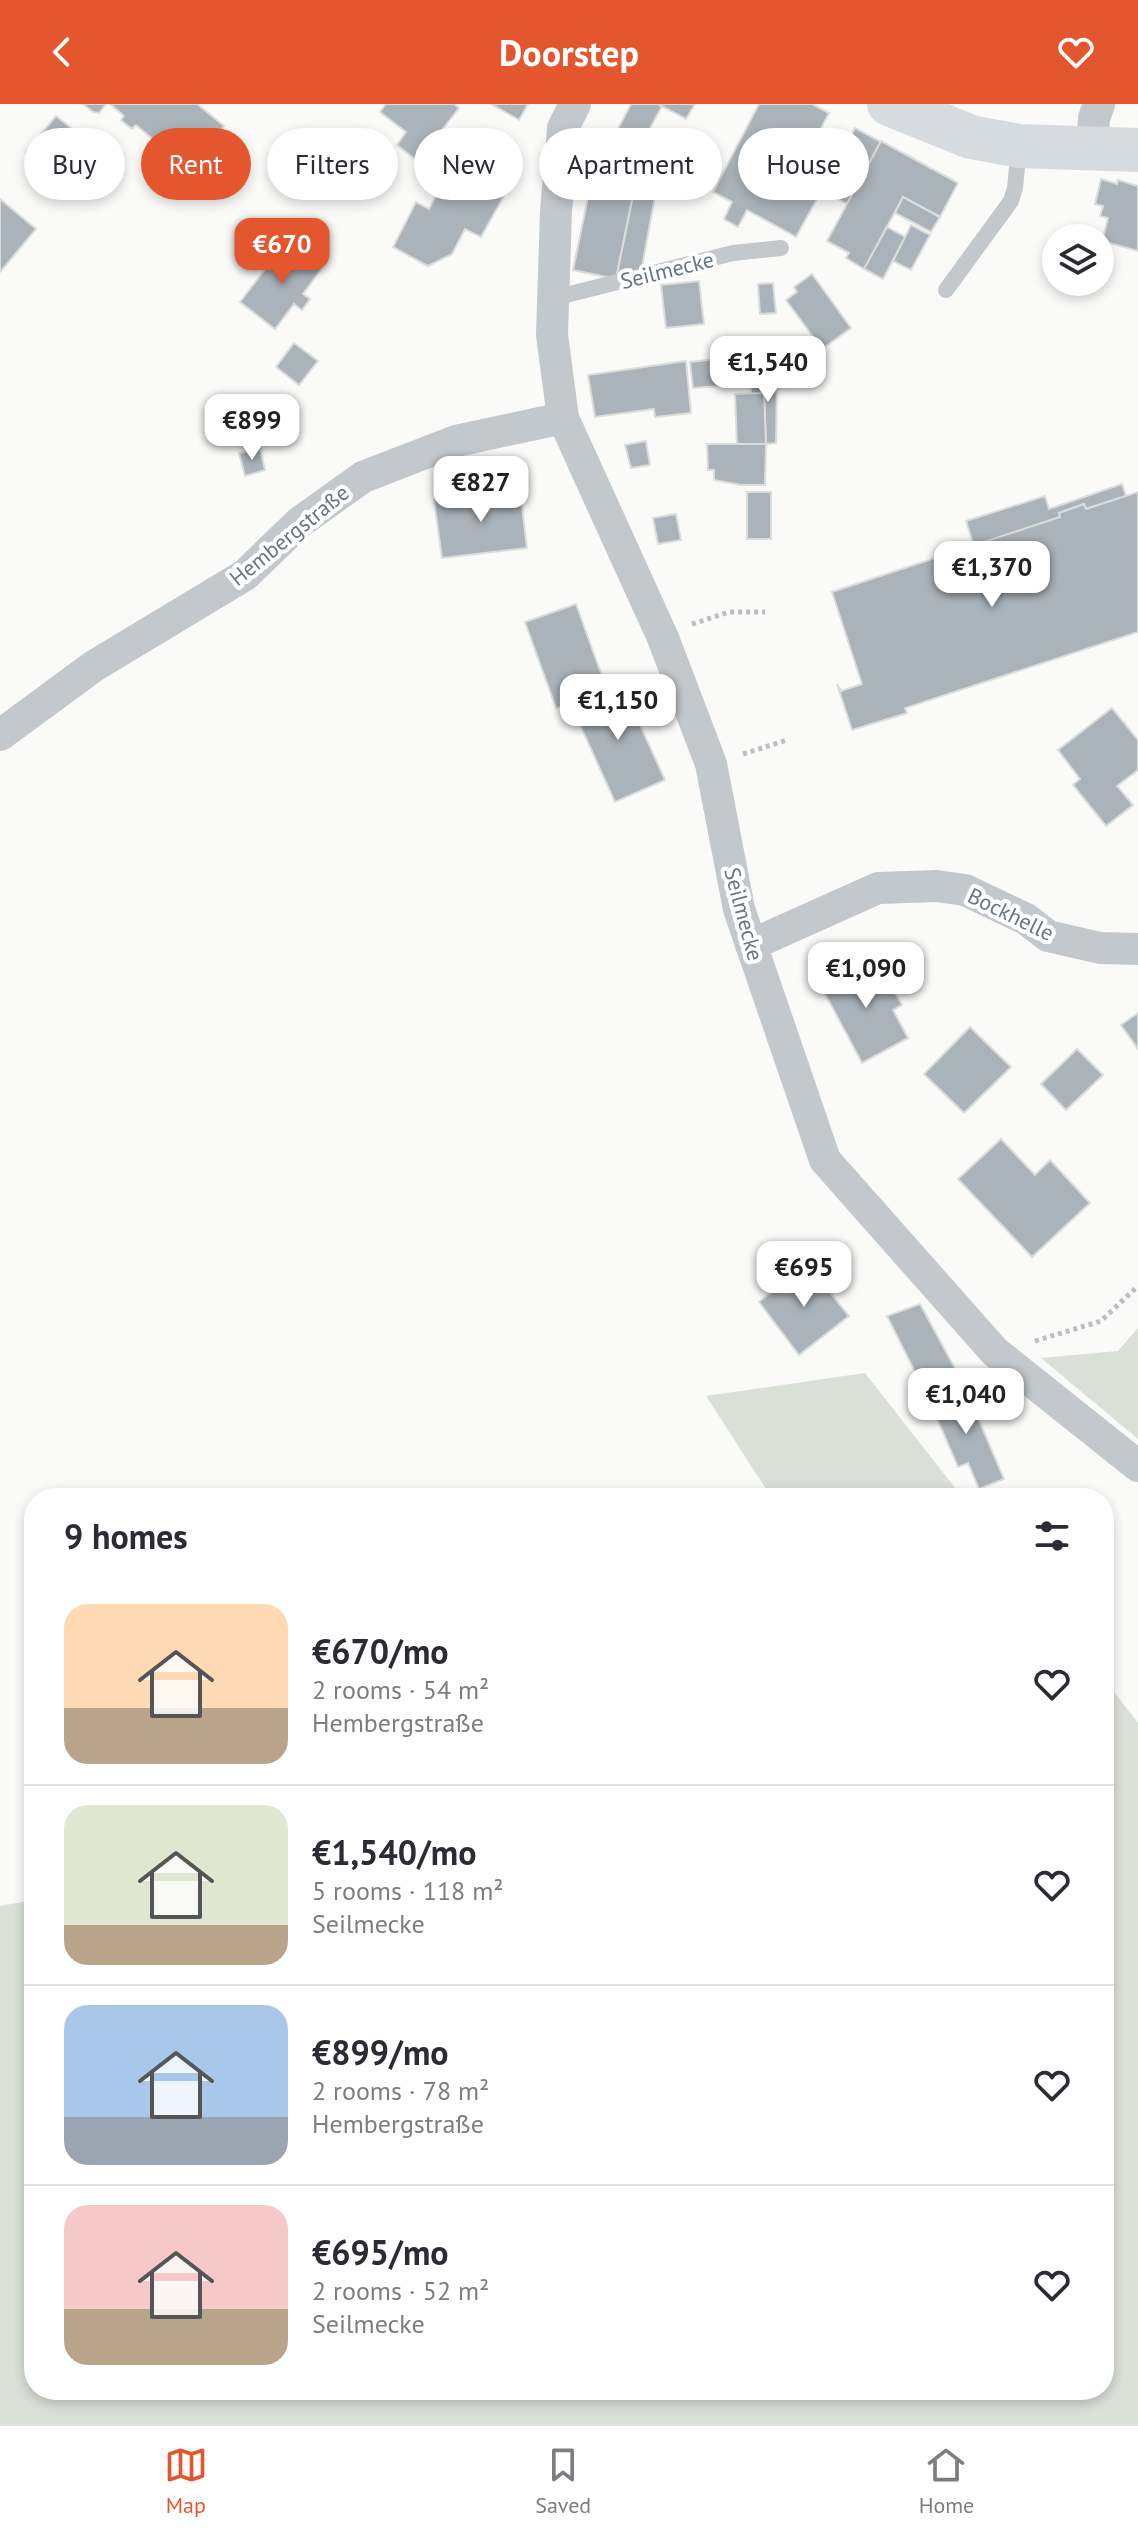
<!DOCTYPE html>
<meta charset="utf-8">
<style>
:root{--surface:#fff;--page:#f2f2f3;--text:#2b2b33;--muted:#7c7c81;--line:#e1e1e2;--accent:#e4572e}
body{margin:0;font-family:"PT Sans",sans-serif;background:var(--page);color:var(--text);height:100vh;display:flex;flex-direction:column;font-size:30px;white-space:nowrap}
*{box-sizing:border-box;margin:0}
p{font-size:26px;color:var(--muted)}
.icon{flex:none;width:44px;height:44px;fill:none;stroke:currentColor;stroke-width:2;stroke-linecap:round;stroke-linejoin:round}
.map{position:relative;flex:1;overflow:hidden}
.drawer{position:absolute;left:24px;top:1384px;width:1090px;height:912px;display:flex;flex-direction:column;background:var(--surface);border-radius:32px;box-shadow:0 4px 12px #0003}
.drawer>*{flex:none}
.hud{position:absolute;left:24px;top:24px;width:1090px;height:72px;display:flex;gap:16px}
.buttons{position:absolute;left:1042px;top:120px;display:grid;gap:16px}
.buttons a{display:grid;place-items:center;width:72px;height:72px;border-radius:50%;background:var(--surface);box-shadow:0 4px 12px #0003;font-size:40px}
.price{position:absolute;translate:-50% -68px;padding:0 18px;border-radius:16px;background:#fff;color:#222;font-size:26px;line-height:52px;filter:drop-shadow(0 2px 4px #0008)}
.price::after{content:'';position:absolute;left:50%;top:48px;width:24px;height:18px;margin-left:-12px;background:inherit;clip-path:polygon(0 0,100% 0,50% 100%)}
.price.current{background:var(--accent);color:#fff}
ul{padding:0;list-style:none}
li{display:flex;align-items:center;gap:24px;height:200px;padding:0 40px}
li+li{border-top:2px solid var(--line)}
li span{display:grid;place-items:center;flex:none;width:224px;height:160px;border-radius:24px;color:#555}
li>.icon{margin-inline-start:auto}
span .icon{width:96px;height:96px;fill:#fffc;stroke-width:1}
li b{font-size:34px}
h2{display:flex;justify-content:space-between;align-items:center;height:96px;padding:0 40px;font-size:34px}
.pill{padding:0 28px;border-radius:36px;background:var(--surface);box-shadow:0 4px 12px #0003;font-size:28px;line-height:72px}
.pill.current{background:var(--accent);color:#fff}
header{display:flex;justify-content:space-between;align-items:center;height:104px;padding:0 40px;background:var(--accent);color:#fff;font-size:36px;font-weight:700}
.menu{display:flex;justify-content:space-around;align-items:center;height:112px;border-top:2px solid var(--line);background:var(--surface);font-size:22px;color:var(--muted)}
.menu a{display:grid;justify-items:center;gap:4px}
.menu .current{color:var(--accent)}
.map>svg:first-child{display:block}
</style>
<header><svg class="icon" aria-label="back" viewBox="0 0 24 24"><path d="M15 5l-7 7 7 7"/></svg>Doorstep<svg class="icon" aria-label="heart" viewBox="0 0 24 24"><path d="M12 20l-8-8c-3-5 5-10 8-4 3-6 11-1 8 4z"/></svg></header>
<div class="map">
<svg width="1138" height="2320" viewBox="0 0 1138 2320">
<rect width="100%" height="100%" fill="#fafaf8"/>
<g fill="#dadfd7">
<polygon points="1138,1224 1138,1335 1041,1254 1118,1247"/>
<polygon points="865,1269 963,1394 772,1394 706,1292"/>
<polygon points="1104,1575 1138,1619 1138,2320 0,2320 0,1802 34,1796 34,2286 1104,2286"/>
</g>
<g fill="#aab3b9" stroke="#dcdcda" stroke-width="2">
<polygon points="83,0 106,0 99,9 93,8"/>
<polygon points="110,0 197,0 224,22 189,65 136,21 132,25 121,16 124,12"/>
<polygon points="386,0 454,0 459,4 431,40 446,52 433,69 397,41 406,28 380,8"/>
<polygon points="491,0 528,0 519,16"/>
<polygon points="631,0 658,0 662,2 648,28 655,31 646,53 609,42"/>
<polygon points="658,0 695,0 686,15"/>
<polygon points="759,0 812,0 829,9 797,69 823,84 796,133 747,106 738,123 724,115 732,98 713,88"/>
<polygon points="56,12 113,57 83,94 26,48"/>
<polygon points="855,24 881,38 847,100 835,94 840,83 827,76"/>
<polygon points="881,37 958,79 940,113 903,93 864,165 846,154 849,149 827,137"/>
<polygon points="167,46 189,65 173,85 149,64"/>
<polygon points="467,58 510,81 481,133 465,125 452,150 428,162 393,143 416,98 429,105 443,78 453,84"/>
<polygon points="593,69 636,77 616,175 573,166"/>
<polygon points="1101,75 1117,80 1118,76 1138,82 1138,147 1102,137 1108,114 1100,112 1103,102 1095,100"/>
<polygon points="636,77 657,82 641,168 616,175"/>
<polygon points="903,93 940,113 931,128 895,109"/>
<polygon points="0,95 36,125 0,168"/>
<polygon points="911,121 930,131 911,166 893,157"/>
<polygon points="887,123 905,133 883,175 864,165"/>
<polygon points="287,137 322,164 303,190 310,195 302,206 294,200 275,225 240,198"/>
<polygon points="812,170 851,224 822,245 786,196 797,188 794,183"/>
<polygon points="699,177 704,220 666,224 661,181"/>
<polygon points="773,179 776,209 760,210 758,180"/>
<polygon points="294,239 318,257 299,281 276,263"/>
<polygon points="716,255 719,282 693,284 690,258"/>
<polygon points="686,257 691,309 655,313 654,305 595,313 588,271"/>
<polygon points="744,264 745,279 719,282 718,266"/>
<polygon points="777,273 776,339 766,340 764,289 751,290 751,274"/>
<polygon points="764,289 766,340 737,341 735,290"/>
<polygon points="646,337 650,361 631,364 625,341"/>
<polygon points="707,340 766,340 765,381 741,381 714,376 714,366 708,366"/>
<polygon points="260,344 265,366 245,372 239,349"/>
<polygon points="1122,380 1126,392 1086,405 1084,400 1059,409 1060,413 974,442 966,417 1045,392 1049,405"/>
<polygon points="520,386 527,444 442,454 434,396"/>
<rect x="747" y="388" width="24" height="47"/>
<polygon points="1138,388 1138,528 905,604 907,609 852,626 837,580 841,587 862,580 832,488 1060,413 1059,409 1084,400 1086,405"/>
<polygon points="676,410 681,436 658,440 653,414"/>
<polygon points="576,500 607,586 571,601 556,604 525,518"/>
<polygon points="621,579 665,676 615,698 571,601"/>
<polygon points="1112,604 1138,636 1138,666 1117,682 1133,701 1106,722 1073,681 1080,675 1058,646"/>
<polygon points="867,857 876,873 884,869 902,901 893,906 908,934 862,959 821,882"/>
<polygon points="1138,909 1138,945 1121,921"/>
<polygon points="970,923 1011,963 964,1009 924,970"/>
<polygon points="1077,945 1103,971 1066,1006 1041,980"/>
<polygon points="1001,1035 1035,1071 1050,1056 1090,1099 1032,1153 958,1075"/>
<polygon points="807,1160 849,1212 799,1251 759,1198"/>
<polygon points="920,1200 964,1281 929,1296 887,1212"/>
<polygon points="964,1281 1004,1375 979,1385 968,1359 958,1363 929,1296"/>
</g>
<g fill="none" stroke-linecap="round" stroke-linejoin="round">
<g stroke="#bbbfc2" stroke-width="5" stroke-dasharray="4 4" stroke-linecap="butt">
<polyline points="692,520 729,508 765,508"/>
<polyline points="743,650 787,636"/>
<polyline points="1035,1237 1101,1217 1138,1182"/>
</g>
<g stroke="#c3c8cc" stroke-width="16">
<polyline points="946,186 1011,97 1015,84 1019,43"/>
<polyline points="554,194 733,149 781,144"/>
</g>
<g stroke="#c3c8cc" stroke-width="32">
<polyline points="575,0 563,24 556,107 552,231 563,314 663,534 711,660 739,805 825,1056 995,1248 1138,1362"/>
<polyline points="1092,46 1094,14 1099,0"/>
<polyline points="0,631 94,562 245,471 300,418 363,373 456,337 563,314"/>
<polyline points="751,841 878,784 937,782 965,786 1026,815 1048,832 1100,844 1138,845"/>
</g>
<polyline stroke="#d6dbdf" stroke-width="44" points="889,0 971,33 1019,42 1138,46"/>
</g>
<g text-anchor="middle" stroke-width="8" stroke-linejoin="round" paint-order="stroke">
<g font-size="22" fill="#657683" stroke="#fff">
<text transform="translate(667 166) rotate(-14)" y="8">Seilmecke</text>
<text transform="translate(289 431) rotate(-39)" y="8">Hembergstraße</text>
<text transform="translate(744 810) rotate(75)" y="8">Seilmecke</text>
<text transform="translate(1011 810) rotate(26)" y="8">Bockhelle</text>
</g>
</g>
</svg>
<div class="buttons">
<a><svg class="icon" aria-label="layers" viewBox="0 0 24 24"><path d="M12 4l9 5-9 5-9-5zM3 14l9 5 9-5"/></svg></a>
</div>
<b class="price current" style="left:282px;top:182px">€670</b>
<b class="price" style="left:768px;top:300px">€1,540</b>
<b class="price" style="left:252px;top:358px">€899</b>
<b class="price" style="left:481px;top:420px">€827</b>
<b class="price" style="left:992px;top:505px">€1,370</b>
<b class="price" style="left:618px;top:638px">€1,150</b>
<b class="price" style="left:866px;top:906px">€1,090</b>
<b class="price" style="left:804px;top:1205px">€695</b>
<b class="price" style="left:966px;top:1332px">€1,040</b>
<div class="hud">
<a class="pill">Buy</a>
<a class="pill current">Rent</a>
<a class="pill">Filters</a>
<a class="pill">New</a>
<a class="pill">Apartment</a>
<a class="pill">House</a>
</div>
<section class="drawer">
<h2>9 homes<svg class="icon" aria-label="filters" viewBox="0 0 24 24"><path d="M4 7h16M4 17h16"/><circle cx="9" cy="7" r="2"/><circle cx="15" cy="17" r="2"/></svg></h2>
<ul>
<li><span style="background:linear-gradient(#ffd9b3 65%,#b9a48a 0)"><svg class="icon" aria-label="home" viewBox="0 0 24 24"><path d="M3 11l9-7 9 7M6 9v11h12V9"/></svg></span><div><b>€670/mo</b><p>2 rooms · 54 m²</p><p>Hembergstraße</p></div><svg class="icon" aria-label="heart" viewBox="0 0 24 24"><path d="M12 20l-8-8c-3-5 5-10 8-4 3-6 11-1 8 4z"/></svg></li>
<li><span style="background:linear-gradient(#dfe7d0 75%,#b9a48a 0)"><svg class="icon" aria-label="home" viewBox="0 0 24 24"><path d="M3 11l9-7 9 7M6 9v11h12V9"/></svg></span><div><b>€1,540/mo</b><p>5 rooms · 118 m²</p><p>Seilmecke</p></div><svg class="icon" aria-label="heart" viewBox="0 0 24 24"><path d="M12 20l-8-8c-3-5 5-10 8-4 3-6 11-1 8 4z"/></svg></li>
<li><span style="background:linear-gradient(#a9c7e8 70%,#9aa5b1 0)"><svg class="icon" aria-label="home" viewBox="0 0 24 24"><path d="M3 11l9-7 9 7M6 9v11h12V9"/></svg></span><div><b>€899/mo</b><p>2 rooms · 78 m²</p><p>Hembergstraße</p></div><svg class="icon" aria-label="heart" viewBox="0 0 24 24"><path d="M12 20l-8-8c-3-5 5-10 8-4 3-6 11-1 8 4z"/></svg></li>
<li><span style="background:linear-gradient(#f6c9c9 65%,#b9a48a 0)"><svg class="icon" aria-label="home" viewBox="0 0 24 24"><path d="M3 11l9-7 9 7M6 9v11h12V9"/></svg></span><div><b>€695/mo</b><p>2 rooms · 52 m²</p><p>Seilmecke</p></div><svg class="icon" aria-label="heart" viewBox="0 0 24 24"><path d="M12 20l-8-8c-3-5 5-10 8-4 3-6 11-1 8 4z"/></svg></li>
</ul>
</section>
</div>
<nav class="menu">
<a class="current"><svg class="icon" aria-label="map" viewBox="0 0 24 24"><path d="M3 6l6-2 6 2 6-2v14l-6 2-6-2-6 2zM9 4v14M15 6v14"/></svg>Map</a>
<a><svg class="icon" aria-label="saved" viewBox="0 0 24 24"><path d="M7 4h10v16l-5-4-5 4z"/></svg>Saved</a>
<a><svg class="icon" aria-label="home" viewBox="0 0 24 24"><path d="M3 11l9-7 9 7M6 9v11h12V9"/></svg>Home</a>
</nav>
